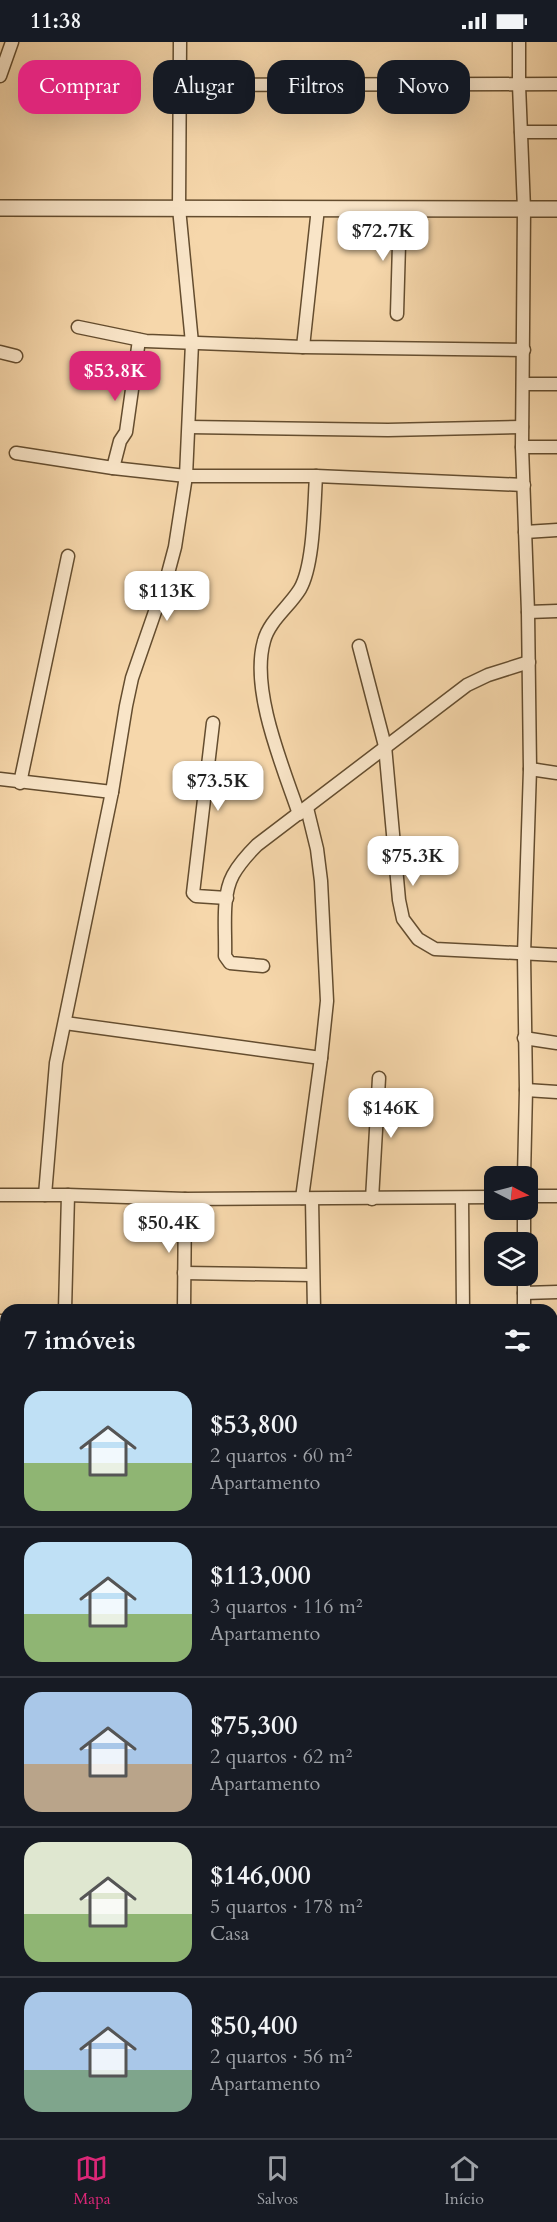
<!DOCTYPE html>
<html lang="pt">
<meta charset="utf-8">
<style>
:root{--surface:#171b24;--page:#242831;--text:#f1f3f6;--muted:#9ea1a6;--line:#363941;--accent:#db2777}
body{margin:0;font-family:Cardo,serif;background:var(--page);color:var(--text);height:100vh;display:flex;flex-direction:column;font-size:22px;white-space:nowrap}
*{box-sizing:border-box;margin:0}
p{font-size:20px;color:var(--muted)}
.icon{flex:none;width:33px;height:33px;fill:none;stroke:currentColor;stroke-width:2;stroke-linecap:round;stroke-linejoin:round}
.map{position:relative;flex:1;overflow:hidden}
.panel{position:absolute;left:0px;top:1262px;width:558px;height:836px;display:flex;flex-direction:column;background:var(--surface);border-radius:18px 18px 0 0;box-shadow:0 6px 24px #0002}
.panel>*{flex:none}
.guide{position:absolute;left:18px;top:18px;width:522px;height:54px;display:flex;gap:12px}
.needle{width:39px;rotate:96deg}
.tools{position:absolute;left:484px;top:1124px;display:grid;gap:12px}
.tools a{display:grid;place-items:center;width:54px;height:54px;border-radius:12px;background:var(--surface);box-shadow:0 6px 24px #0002;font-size:30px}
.price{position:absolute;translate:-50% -51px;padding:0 14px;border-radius:12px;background:#fff;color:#222;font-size:20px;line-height:39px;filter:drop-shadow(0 2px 3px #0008)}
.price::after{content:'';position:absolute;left:50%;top:36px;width:18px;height:14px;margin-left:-9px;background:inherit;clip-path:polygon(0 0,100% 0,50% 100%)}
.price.on{background:var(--accent);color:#fff}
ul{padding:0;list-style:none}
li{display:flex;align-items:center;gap:18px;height:150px;padding:0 24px}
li+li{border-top:2px solid var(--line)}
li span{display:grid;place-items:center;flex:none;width:168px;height:120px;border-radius:18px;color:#555}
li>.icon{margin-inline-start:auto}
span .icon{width:72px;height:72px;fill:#fffc;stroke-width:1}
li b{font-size:26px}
h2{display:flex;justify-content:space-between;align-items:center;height:72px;padding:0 24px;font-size:26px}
.chip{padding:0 21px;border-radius:18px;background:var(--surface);box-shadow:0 6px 24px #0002;font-size:21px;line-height:54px}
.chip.on{background:var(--accent);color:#fff}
.status{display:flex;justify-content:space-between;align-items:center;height:42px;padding:0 30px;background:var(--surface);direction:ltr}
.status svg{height:16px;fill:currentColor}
.tab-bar{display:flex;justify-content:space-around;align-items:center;height:84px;border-top:2px solid var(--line);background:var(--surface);font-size:16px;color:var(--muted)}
.tab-bar a{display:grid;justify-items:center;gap:3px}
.tab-bar .on{color:var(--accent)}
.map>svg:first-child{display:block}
</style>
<div class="status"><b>11:38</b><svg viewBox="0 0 49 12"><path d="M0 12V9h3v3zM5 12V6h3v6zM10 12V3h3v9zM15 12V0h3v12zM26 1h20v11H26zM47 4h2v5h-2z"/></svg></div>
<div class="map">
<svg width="557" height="2096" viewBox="0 0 557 2096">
<rect width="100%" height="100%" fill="#f6d7ab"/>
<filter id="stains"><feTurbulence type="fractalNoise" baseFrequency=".00333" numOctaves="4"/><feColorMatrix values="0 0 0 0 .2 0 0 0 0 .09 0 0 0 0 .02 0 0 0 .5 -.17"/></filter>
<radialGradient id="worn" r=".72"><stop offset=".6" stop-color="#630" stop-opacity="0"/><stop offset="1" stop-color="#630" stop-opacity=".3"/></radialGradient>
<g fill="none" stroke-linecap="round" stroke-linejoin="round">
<defs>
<g id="minor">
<polyline points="519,0 519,43 524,167 522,405 528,570 530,727 524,912 526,1048 524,1134"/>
<polyline points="0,34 12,0"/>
<polyline points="180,43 557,42"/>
<polyline points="521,90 557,90"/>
<polyline points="397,272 400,168"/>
<polyline points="78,285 146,299 303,305 524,308"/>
<polyline points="303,305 318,166"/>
<polyline points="0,310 16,314"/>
<polyline points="523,342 557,342"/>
<polyline points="189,385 388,388 522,385"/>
<polyline points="522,405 557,405"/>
<polyline points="16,411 113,426 186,434 316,434 524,443"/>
<polyline points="113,426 120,399 126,390 139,298"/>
<polyline points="525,490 557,488"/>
<polyline points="528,570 557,569"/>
<polyline points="359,604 385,704 399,858 403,877 418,897 435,907 557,913"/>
<polyline points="213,681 193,851 196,854 227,856"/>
<polyline points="530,727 557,731"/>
<polyline points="0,737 112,750"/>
<polyline points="20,741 68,514"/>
<path d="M299,772C283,725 250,648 264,599C269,579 289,565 300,547C314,523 314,464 316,434"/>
<path d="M263,924L230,921L225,914C226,889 221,855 233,833C239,822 248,812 257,803L467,643L488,633L529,620"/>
<polyline points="65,981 321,1016"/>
<polyline points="524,996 557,1001"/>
<polyline points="526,1048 557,1050"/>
<polyline points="0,1153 68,1153 185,1157 495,1155"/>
<polyline points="45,1153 56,1021 112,750 126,664 132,636 167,535 175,505 186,434 192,301 179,166 180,0"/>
<polyline points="528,1154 557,1154"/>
<polyline points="302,1156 321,1016 327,959 321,839 317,807 307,766"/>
<polyline points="462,1156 463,1268"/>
<polyline points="312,1157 314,1268"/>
<polyline points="372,1157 379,1036"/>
<polyline points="524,1167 524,1200"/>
<polyline points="184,1231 312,1233"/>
<polyline points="524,1233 524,1268"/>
<polyline points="524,1251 557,1250"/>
<polyline points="65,1268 68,1153"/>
<polyline points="184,1268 185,1157"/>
<polyline points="0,1279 6,1279"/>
<polyline points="552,1334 557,1334"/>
<polyline points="0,1347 6,1347"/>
<polyline points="0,1379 6,1379"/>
<polyline points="552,1417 557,1417"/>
<polyline points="552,1488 557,1489"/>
<polyline points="0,1504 6,1504"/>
<polyline points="0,1571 6,1571"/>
<polyline points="0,1653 6,1653"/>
<polyline points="0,1831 6,1831"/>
<polyline points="0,1906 6,1906"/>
<polyline points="552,1913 557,1913"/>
<polyline points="0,1975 6,1975"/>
<polyline points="0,2048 6,2049"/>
<polyline points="114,2096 115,2091"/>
<polyline points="519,2096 519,2091"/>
</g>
<polyline id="tertiary" points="0,166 557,167"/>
</defs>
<use href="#minor" stroke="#644d2f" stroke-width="15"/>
<use href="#tertiary" stroke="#644d2f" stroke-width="18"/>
<use href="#minor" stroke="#f9e5c8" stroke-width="12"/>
<use href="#tertiary" stroke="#f9e5c8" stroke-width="15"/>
</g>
<rect width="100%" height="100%" filter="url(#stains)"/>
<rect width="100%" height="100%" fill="url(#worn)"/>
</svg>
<div class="tools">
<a><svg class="needle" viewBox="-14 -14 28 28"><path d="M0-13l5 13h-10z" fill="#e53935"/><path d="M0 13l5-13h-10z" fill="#9ea1a6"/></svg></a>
<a><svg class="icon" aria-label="layers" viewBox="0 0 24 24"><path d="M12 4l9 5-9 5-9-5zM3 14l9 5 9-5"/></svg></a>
</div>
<b class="price" style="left:383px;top:220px">$72.7K</b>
<b class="price on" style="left:115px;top:360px">$53.8K</b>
<b class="price" style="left:167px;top:580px">$113K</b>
<b class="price" style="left:218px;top:770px">$73.5K</b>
<b class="price" style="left:413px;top:845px">$75.3K</b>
<b class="price" style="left:391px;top:1097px">$146K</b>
<b class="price" style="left:169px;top:1212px">$50.4K</b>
<div class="guide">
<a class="chip on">Comprar</a>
<a class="chip">Alugar</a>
<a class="chip">Filtros</a>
<a class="chip">Novo</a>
</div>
<section class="panel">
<h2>7 imóveis<svg class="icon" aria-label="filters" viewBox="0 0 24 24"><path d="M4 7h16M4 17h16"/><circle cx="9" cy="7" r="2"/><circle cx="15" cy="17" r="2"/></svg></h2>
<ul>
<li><span style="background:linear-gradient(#bfe0f5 60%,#8fb573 0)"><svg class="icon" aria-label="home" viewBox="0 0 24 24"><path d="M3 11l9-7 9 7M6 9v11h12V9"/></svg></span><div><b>$53,800</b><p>2 quartos · 60 m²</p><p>Apartamento</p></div></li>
<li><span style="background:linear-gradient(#bfe0f5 60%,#8fb573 0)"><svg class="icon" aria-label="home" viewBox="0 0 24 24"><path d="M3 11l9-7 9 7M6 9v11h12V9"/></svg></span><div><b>$113,000</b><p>3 quartos · 116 m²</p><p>Apartamento</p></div></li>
<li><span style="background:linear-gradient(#a9c7e8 60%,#b9a48a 0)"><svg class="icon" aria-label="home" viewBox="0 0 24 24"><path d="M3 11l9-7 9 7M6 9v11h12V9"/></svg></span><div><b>$75,300</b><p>2 quartos · 62 m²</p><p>Apartamento</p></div></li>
<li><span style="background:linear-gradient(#dfe7d0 60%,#8fb573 0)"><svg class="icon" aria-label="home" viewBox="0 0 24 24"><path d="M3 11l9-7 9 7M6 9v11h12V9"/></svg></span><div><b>$146,000</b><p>5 quartos · 178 m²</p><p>Casa</p></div></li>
<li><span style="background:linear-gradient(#a9c7e8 65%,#7fa58c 0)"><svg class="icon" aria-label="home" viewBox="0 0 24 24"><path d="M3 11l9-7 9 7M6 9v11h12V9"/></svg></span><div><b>$50,400</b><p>2 quartos · 56 m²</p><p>Apartamento</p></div></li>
</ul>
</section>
</div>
<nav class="tab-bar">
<a class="on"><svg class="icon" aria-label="map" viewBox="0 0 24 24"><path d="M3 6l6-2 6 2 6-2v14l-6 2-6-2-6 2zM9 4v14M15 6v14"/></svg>Mapa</a>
<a><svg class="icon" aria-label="saved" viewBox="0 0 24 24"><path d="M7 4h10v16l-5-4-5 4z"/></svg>Salvos</a>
<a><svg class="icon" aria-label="home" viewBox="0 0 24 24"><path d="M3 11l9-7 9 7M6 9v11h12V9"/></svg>Início</a>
</nav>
